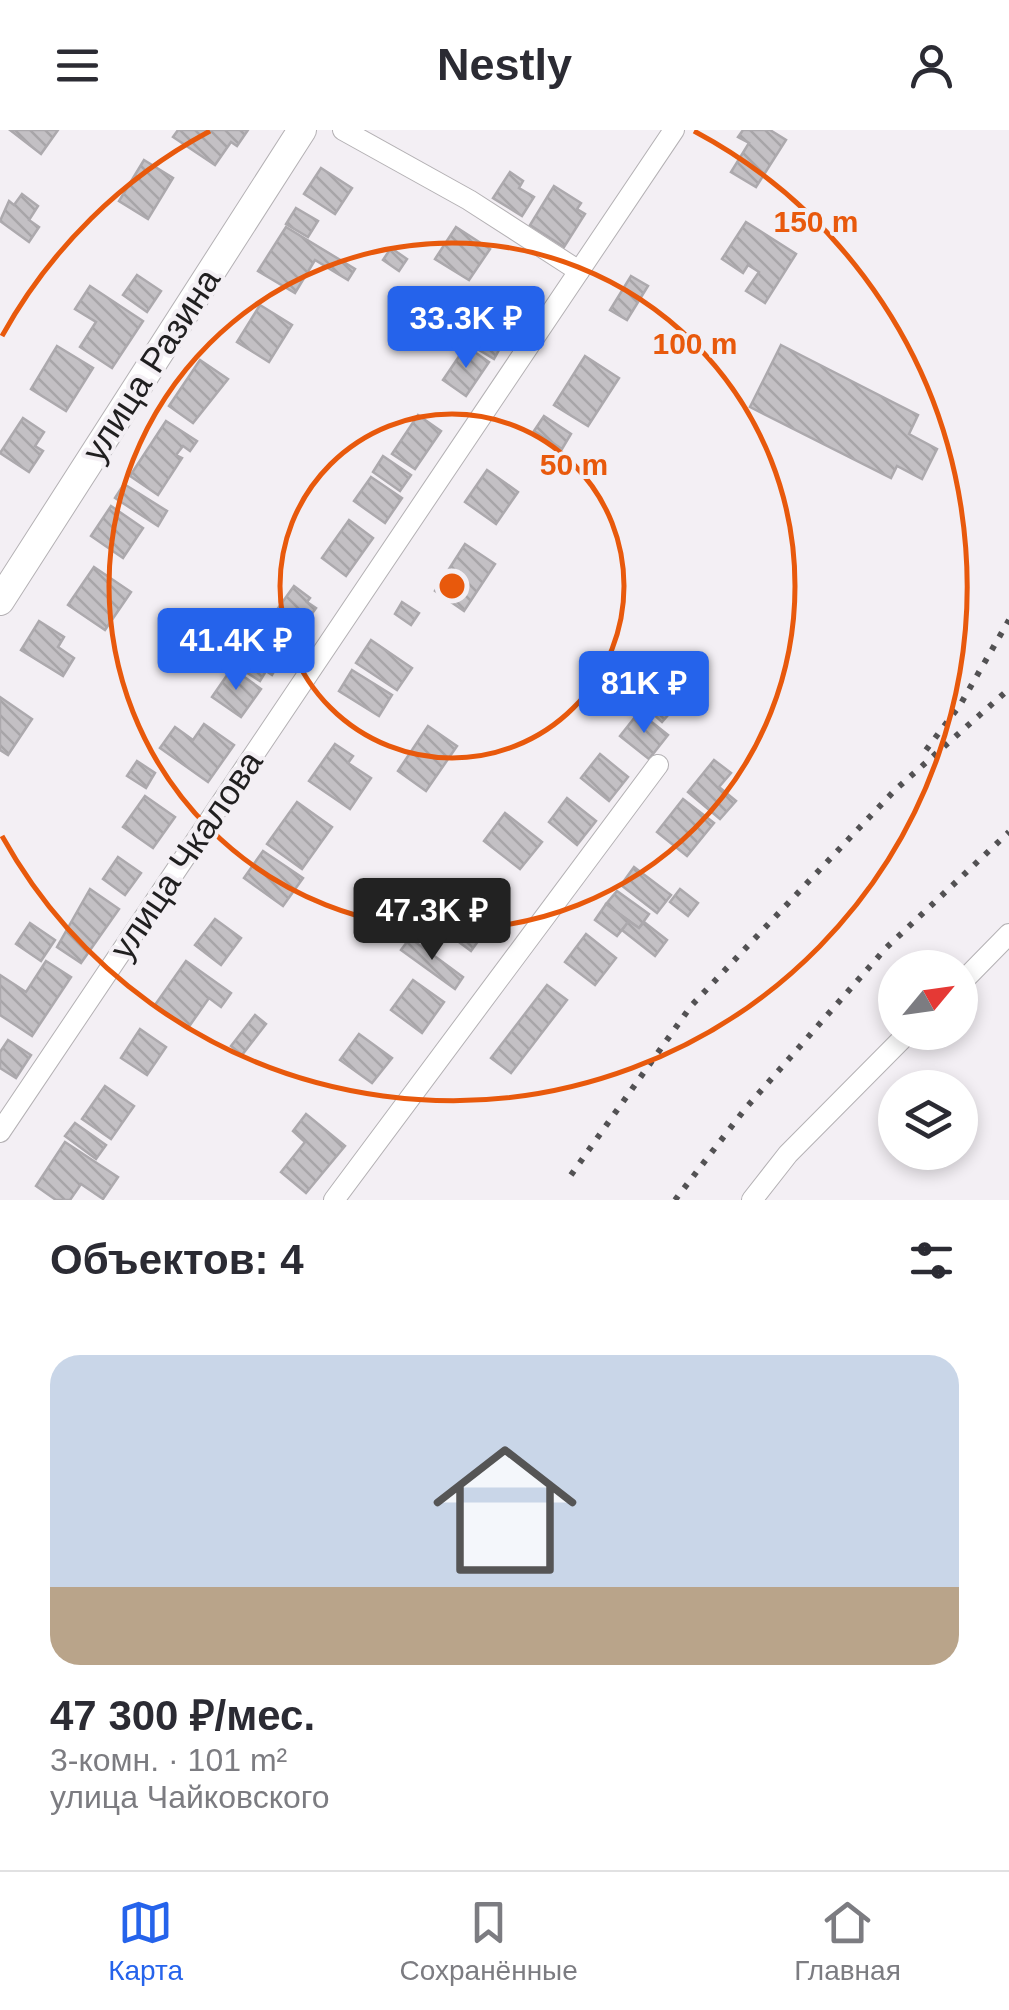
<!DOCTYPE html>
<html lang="ru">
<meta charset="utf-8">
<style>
:root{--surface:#fff;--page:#f7f7f7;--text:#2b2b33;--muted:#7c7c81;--line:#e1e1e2;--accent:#2563eb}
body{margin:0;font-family:Helvetica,sans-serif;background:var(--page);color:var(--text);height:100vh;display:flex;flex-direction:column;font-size:38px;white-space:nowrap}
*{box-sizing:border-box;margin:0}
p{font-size:32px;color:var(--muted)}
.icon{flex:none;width:55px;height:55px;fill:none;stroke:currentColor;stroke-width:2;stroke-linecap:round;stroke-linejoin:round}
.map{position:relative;height:1070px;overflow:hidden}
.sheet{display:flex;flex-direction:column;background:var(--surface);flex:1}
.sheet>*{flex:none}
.needle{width:65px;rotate:61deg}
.controls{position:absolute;left:878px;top:820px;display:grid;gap:20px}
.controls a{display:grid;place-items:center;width:100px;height:100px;border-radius:50%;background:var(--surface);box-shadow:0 5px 15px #0003;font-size:50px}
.price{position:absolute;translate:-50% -85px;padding:0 22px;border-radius:10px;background:var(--accent);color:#fff;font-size:32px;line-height:65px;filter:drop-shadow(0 2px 5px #0008)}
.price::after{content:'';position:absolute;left:50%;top:60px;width:30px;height:22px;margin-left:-15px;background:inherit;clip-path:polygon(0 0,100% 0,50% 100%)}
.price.current{background:#222;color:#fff}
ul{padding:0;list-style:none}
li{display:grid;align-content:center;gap:20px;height:530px;padding:0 50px}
li span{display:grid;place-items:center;height:310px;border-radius:30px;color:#555}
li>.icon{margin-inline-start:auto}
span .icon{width:180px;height:180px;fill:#fffc;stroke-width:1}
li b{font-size:42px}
h2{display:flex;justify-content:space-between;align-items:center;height:120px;padding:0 50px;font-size:42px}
header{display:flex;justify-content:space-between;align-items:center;height:130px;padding:0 50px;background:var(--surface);font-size:45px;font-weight:700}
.menu{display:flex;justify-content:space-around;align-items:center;height:140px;border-top:2px solid var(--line);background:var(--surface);font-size:28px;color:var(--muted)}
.menu a{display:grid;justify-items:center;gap:5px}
.menu .current{color:var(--accent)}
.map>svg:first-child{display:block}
</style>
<header><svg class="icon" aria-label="menu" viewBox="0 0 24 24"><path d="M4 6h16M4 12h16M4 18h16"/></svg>Nestly<svg class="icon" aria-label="person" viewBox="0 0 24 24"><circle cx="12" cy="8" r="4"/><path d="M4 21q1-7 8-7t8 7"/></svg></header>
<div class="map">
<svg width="1009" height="1070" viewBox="0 0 1009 1070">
<defs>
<pattern id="building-back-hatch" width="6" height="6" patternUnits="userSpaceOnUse" patternTransform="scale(2.5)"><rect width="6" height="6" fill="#c3c0c4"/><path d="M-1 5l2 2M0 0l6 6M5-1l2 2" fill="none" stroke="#a7a5a8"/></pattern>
</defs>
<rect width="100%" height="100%" fill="#f3eff4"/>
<g fill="url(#building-back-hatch)" stroke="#aca9ad" stroke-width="2.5">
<polygon points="10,0 58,0 41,24"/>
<polygon points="178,0 248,0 237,16 231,12 215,35 173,7"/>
<polygon points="743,0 770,0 786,10 756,57 731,42 749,13 738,7"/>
<polygon points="144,30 173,48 148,89 119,71"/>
<polygon points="321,38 352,58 335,84 304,64"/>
<polygon points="510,42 523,51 519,58 534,67 522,86 493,68"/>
<polygon points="554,56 581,73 577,79 585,84 564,117 530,95"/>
<polygon points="22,64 38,76 29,90 39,97 29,112 0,91 9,71 14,75"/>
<polygon points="296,78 318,91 308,107 286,94"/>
<polygon points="746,92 796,124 765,173 746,161 759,142 748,135 743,143 722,129"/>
<polygon points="286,97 355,139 348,150 315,130 295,163 258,141"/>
<polygon points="456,97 490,119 469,150 435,129"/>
<polygon points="391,118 407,129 399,141 383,130"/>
<polygon points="137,145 161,161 147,182 123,165"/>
<polygon points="631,146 648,156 627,190 610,180"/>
<polygon points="90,156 143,191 112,238 80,217 96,192 75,179"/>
<polygon points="260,175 292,195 269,232 237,212"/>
<polygon points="455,177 486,196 478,208 499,220 494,229 443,198"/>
<polygon points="781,215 918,285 909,304 937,319 922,349 897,336 891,348 750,277"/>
<polygon points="57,216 93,238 66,281 31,259"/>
<polygon points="466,216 489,232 466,266 443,250"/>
<polygon points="585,226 619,248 588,296 554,275"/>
<polygon points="200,230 228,249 193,293 169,276"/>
<polygon points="418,285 441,301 415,339 392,324"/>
<polygon points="544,286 571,304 562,319 534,301"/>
<polygon points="23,288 44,302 35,316 43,321 29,342 0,323"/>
<polygon points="166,291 197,311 190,321 183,316 176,325 182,328 158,365 130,346"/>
<polygon points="383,326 411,345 400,361 373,342"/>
<polygon points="487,340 518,362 496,394 465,372"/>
<polygon points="371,347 402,368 385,393 354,371"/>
<polygon points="124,354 167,381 158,396 115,368"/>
<polygon points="111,376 143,398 123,428 91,406"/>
<polygon points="349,390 373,408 346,446 322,428"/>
<polygon points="465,414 495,434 464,481 435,461"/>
<polygon points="94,437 131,462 105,500 68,475"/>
<polygon points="294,456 310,468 307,472 316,478 285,521 270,511 276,502 266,495"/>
<polygon points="402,472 419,483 411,495 395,484"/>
<polygon points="39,491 64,507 58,517 74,528 63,546 21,520"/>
<polygon points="371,510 412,538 397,560 356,533"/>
<polygon points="248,514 279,533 272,545 266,541 260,551 235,535"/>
<polygon points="659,535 689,561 662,592 632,565"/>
<polygon points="232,538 261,559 241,587 212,567"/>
<polygon points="352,540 392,565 379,586 339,561"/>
<polygon points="0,567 32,589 8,625 0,620"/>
<polygon points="639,582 668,605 649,629 620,606"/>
<polygon points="204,594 234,615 208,652 160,618 175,597 193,610"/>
<polygon points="428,596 457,616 426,661 398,641"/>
<polygon points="335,614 353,626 348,633 371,648 350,679 309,651"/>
<polygon points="600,624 628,647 609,671 581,648"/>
<polygon points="714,630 731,643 719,657 736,671 720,689 688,662"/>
<polygon points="137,631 155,643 146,658 127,646"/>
<polygon points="145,666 175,687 153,718 123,697"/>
<polygon points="567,668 596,691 577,715 549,692"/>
<polygon points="683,669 714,693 687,726 657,702"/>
<polygon points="297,672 332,697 302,739 267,714"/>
<polygon points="505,683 542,712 520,739 484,711"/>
<polygon points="263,721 303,748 283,776 244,748"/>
<polygon points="118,727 141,743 125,765 103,749"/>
<polygon points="634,737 671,765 657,783 621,755"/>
<polygon points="90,759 119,779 81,833 57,817"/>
<polygon points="680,759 698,773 688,786 670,772"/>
<polygon points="617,761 649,784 639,798 606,774"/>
<polygon points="464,766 494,789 471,821 440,798"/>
<polygon points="606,774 629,791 617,806 595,790"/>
<polygon points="215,789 241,808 221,835 195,815"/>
<polygon points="629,791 639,798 644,792 667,810 655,826 622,800"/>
<polygon points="30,793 55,810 41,831 16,814"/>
<polygon points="586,804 616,828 595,855 565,832"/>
<polygon points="410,808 463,847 455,859 401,820"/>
<polygon points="46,831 71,847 32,906 0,885 0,845 26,862"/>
<polygon points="186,831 231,863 221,877 209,868 188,898 155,875"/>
<polygon points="413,850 444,872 422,903 391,880"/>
<polygon points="547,855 567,870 511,943 491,928"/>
<polygon points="255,885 266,894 242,925 231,916"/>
<polygon points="140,899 166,917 147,945 121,928"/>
<polygon points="359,904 392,928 372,953 340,930"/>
<polygon points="8,910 31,925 16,948 0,938 0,922"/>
<polygon points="105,956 134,976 111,1009 82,989"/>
<polygon points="306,984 345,1016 306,1063 281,1042 305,1012 293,1001"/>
<polygon points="75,993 106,1015 96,1029 65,1006"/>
<polygon points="65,1012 118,1047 103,1069 81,1054 70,1070 56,1070 36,1056"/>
</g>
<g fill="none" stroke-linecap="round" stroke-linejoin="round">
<defs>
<g id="street">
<polyline points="343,0 469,70 579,141"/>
<polyline points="960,854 1009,804"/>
<polyline points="0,1002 674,0"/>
<polyline points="334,1070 658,635"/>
<polyline points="752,1070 788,1024 909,902"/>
</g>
<polyline id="secondary" points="0,471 302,0"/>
</defs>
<use href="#street" stroke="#b4b1b4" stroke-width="22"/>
<use href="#secondary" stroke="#b4b1b4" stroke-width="30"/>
<use href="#street" stroke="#fff" stroke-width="20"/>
<use href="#secondary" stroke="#fff" stroke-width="28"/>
<g stroke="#525153" stroke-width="6" stroke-dasharray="5 10" stroke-linecap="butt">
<polyline points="926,620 960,575 1009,490"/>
<polyline points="571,1045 691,876 895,660 1009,559"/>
<polyline points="675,1070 745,979 886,818 1009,702"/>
</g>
</g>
<g fill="none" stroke="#e8590c" stroke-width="5">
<circle cx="452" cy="456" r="172"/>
<circle cx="452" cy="456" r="343"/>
<path d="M2 206A515 515 0 0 1 210 1M694 1A515 515 0 1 1 2 706"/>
</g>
<g text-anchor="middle" stroke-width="8" stroke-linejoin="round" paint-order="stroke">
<g font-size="35" fill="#201f20" stroke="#f3eff4">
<text transform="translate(151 235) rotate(-57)" y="12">улица Разина</text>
<text transform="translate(186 725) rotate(-56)" y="12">улица Чкалова</text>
</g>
</g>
<circle cx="452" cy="456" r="15" fill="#e8590c" stroke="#f3eff4" stroke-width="5"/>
<g font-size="30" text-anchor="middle" font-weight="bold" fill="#e8590c" stroke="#f3eff4" stroke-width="8" stroke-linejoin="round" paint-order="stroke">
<text x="816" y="102">150 m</text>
<text x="695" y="224">100 m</text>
<text x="574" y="345">50 m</text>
</g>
</svg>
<div class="controls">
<a><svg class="needle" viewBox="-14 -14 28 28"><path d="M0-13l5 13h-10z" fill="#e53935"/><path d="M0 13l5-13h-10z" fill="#7c7c81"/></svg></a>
<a><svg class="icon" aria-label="layers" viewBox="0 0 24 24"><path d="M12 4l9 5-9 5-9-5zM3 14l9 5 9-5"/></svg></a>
</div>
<b class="price" style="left:466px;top:241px">33.3K ₽</b>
<b class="price" style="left:236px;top:563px">41.4K ₽</b>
<b class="price" style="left:644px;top:606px">81K ₽</b>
<b class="price current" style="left:432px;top:833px">47.3K ₽</b>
</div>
<section class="sheet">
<h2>Объектов: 4<svg class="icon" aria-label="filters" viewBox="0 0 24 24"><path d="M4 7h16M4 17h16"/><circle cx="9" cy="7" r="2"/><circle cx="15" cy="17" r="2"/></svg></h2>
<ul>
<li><span style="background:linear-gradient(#c9d6e8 75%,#b9a48a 0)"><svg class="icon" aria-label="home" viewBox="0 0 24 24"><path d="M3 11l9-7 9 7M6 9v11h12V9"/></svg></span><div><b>47 300 ₽/мес.</b><p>3-комн. · 101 m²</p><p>улица Чайковского</p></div></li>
</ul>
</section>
<nav class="menu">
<a class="current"><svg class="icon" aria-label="map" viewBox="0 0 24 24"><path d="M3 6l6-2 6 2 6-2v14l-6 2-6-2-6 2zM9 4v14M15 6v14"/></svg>Карта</a>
<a><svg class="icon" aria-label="saved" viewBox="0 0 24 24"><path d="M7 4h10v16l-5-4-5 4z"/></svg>Сохранённые</a>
<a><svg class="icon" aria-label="home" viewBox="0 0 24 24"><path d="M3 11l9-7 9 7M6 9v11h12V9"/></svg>Главная</a>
</nav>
